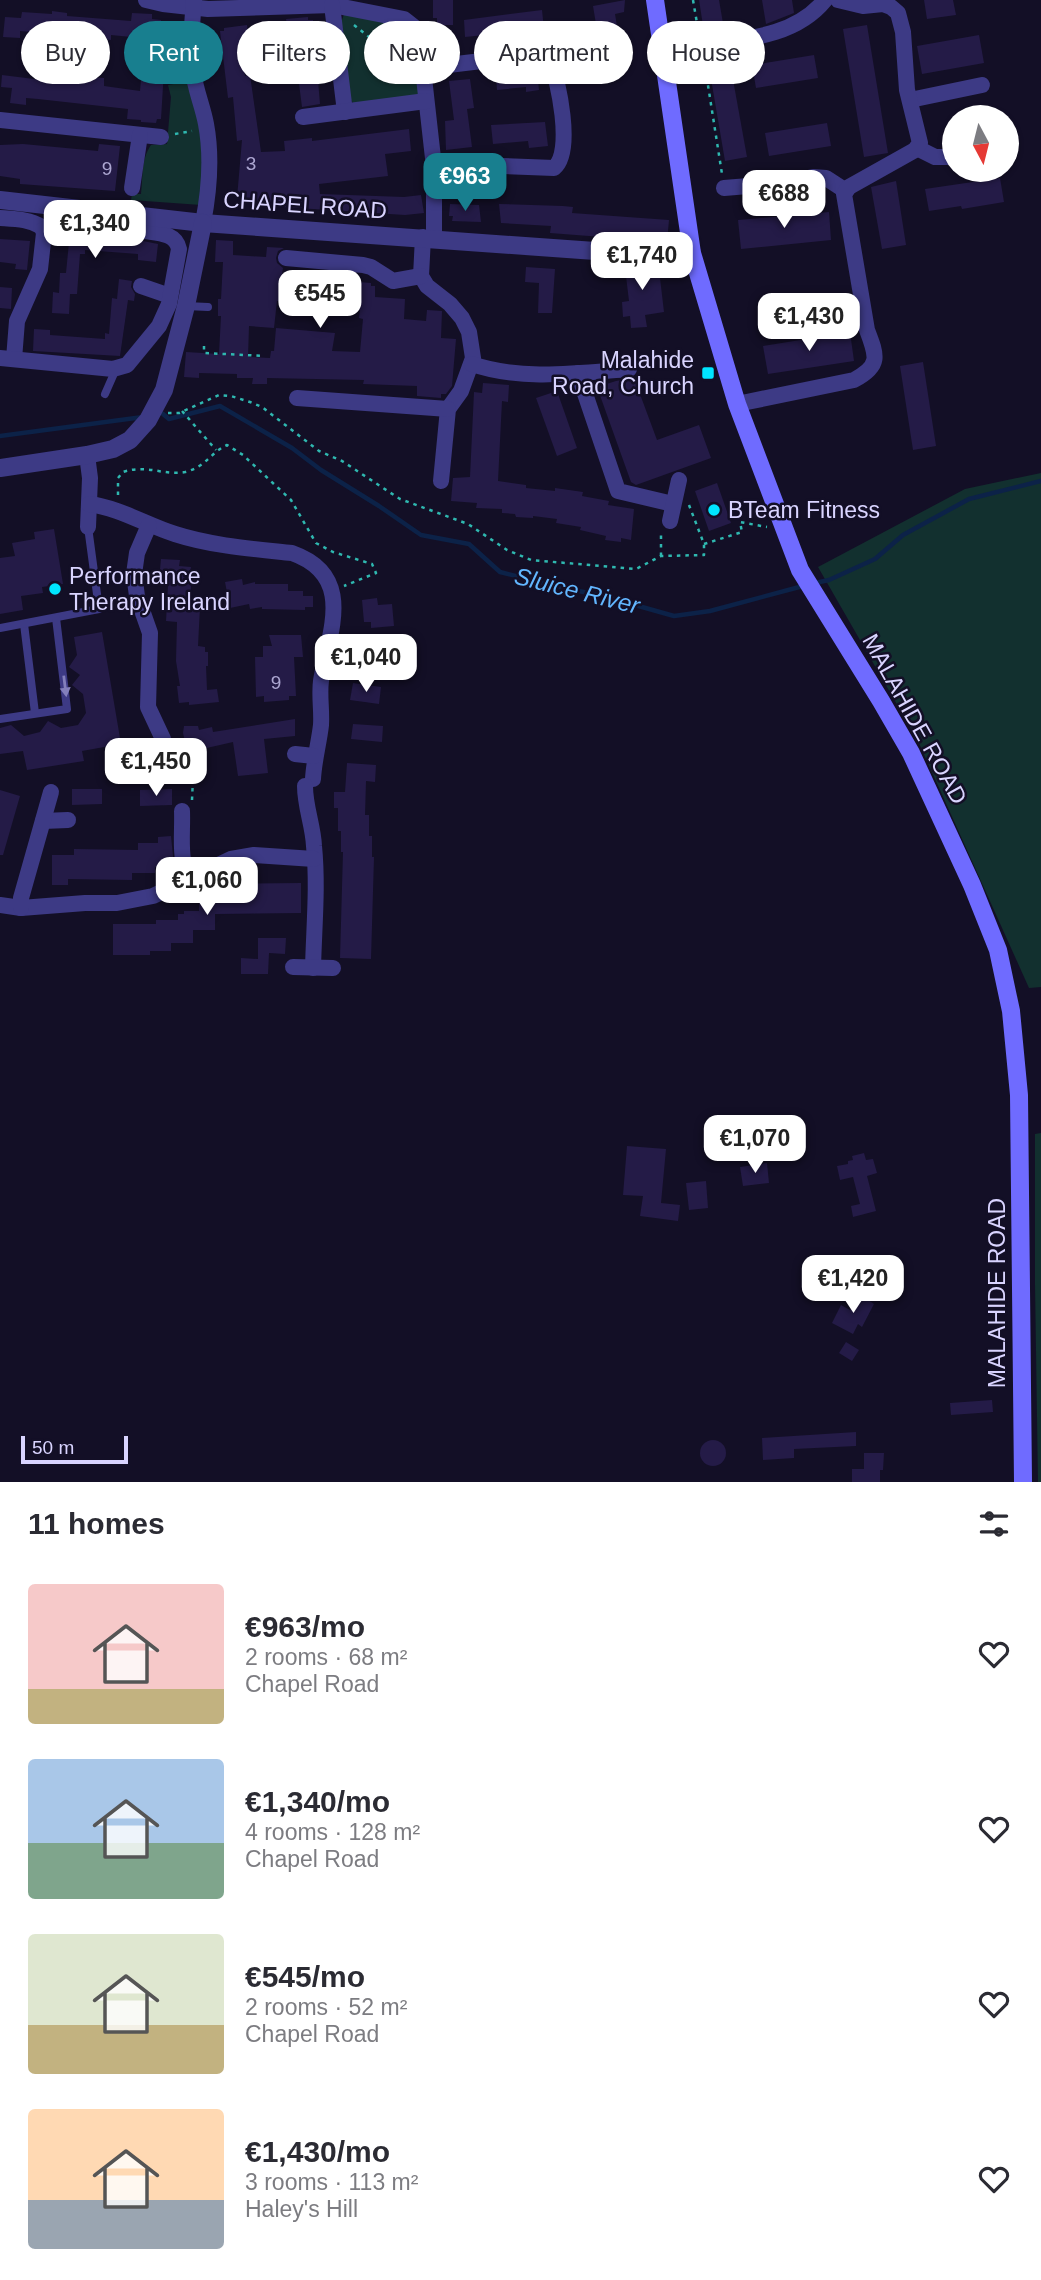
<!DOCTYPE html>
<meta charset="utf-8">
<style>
:root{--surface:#fff;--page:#f7f7f7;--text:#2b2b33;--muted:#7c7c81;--accent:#187f8f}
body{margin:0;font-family:Arial,sans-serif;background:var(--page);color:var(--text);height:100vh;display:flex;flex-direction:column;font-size:26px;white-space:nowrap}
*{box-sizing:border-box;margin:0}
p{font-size:23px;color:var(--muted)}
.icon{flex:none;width:38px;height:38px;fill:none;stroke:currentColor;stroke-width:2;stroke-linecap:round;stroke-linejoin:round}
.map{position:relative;height:1482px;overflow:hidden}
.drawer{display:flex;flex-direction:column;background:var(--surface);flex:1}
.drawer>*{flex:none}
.guide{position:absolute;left:21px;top:21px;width:999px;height:63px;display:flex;gap:14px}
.needle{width:46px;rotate:173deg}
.fabs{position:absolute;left:942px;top:105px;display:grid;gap:14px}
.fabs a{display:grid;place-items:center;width:77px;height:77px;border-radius:50%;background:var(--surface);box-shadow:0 2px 5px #0004;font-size:35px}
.scale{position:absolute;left:21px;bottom:18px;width:107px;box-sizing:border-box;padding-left:7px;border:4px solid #d9d4ff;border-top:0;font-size:19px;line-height:24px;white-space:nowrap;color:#d9d4ff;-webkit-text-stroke:5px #130f26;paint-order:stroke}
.price{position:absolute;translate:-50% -60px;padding:0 16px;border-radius:14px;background:#fff;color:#222;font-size:23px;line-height:46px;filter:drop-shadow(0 2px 4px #0008)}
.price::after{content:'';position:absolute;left:50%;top:42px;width:21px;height:16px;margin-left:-10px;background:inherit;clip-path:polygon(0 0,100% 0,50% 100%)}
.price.on{background:var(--accent);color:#fff}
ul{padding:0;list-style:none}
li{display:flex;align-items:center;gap:21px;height:175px;padding:0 28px}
li span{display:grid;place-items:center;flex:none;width:196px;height:140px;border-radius:7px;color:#555}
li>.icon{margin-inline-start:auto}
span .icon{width:84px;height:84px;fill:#fffc;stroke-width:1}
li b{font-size:30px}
h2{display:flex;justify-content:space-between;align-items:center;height:84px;padding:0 28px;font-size:30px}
.chip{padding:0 24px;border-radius:32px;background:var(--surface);box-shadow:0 2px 5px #0004;font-size:24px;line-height:63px}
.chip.on{background:var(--accent);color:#fff}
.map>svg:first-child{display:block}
</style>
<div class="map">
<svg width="1041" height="1482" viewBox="0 0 1041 1482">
<rect width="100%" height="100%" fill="#130f26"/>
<g fill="#12302f">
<polygon points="344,14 391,20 414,31 420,98 353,103 350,98 341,23"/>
<path d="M190,81L204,150L201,205L131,200L132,194H141C143,178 141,159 151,145L167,144L171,97L168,85Z"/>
<polygon points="1041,473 1041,987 1029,988 918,741 818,567 965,489"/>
<polygon points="1041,1133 1041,1482 1038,1482 1035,1283 1035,1134"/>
</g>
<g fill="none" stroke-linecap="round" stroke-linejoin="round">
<g stroke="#0c2248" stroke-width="4.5">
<polyline points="163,414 169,419 220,406 292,448 321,470 379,506 421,535 469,544 500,572 559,587 603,596 674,616 710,611 803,586"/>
<polyline points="0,436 143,417"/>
<polyline points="815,583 829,580 875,559 903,535 969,499 1041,481"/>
</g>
</g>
<g fill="#241b47" fill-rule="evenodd">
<polygon points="433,0 453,0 453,25 437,25 437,18 433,18"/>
<polygon points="625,0 624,12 615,14 617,26 597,30 593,6"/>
<polygon points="699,0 719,0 724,29 704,32"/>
<polygon points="762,0 792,0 794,13 766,24"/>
<polygon points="924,0 953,0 956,15 927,19"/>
<polygon points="542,10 544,29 465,37 464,20"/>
<path d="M52,11L67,13V16L131,21L132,13L152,14V19L161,20L159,61H162L161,69L164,70L161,119H157L156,123L141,122V120L127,119L128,109L38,99L26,98V105L10,103L12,88L1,87L2,75L42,80L44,58L55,60L57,34L20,31V38L3,37L5,17L21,18L22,12L52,14ZM111,35L141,38L138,68L142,69L140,91L104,86V78L92,77L95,38L111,40Z"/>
<polygon points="308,17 308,20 313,20 320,104 302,107 294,45 270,47 269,34 288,32 286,19"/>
<polygon points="247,25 249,42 242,42 245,76 250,75 261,152 285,151 284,141 312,138 312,141 409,129 411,151 385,154 388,176 319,184 320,194 404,197 421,195 424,213 405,215 282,207 283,204 242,202 242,198 237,198 242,140 237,141 233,97 228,98 220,31 224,31 224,28"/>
<polygon points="867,25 888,153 864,157 843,29"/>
<polygon points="979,35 984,63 922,74 917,46"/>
<polygon points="814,55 818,78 756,88 752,65"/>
<polygon points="730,63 747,157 725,161 709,67"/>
<polygon points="537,71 539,90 526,92 526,87 497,90 496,77"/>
<polygon points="470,79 474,108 467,109 472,147 446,150 445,121 454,120 449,81"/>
<polygon points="545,122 548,146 529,148 528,141 493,144 491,125"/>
<polygon points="827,123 831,146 769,156 765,133"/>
<polygon points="23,144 98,151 99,144 120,146 115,191 20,184 20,179 0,176 0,145"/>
<polygon points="1000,178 1004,202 962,209 961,206 929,211 925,189"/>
<polygon points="896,181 906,245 882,249 871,187"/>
<polygon points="450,204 479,205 481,222 452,221 453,216 449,216"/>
<polygon points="499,204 563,206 573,207 572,213 669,220 667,242 550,233 551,226 501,223"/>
<polygon points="829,212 831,240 741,249 738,220"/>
<polygon points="70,232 137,237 143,241 158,244 156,262 138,260 138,254 85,250 85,254 80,254 77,294 70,294 69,314 52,313 53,292 59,293 60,273 66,273"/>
<polygon points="0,239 30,241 27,270 15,269 16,264 0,262"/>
<path d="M216,240L233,241V255L266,257L267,247L284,248L278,251L276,258L277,263L283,268L282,274H325V277L347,278V281L371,283V286H375V297L405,299L404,319L426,321L427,310L442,311L441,338L456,339L452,386L446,394H441V398L417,396V386L363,384L364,380L267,378V384H252L253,378H237V374L199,373V378L184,377L186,352L219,354L221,316H218V299H221L223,262H215ZM277,301L326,302L325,305L335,306L334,308L360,310L359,318L363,319L360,352L332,351L335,333L276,328L274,351H271L270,358L248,357L249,326L274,328Z"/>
<polygon points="615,264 665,267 666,277 660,278 664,312 645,315 647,327 631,328 630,316 623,317 622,302 629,301 626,276 613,276"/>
<polygon points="526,267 555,269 552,313 538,313 539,283 525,282"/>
<polygon points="119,279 132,281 131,287 135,294 134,301 128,300 120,356 33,351 34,329 50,330 50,335 105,339 105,333 109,334 112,298 117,299"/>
<polygon points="0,287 12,288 11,309 0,308"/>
<polygon points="850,332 854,361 768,374 763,346"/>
<polygon points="923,362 936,446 913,450 900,366"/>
<polygon points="634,378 657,440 699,425 711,458 636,485 631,482 597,387 616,381"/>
<polygon points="483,383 509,385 508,402 502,401 498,481 526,485 526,488 555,491 555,488 583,492 582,496 609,501 608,505 634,509 631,540 621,538 621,542 605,540 606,536 580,530 581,527 556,523 557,519 533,516 533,518 516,517 515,514 502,513 502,509 476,508 477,503 451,501 453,478 470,477 474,392 482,393"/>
<polygon points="557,391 577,448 557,456 536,398"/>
<polygon points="717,483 731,523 709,531 695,491"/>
<polygon points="54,529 63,584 42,587 43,593 21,596 23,610 0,614 0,558 15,556 12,543 35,539 34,532"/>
<polygon points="161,559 180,560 179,566 191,567 190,573 199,574 198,585 191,584 190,606 200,607 198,646 205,647 205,652 208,652 208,666 206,666 207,690 217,689 219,702 189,705 189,702 179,703 177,686 180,686 176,661 177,622 166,621 168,586 163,585 164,581 159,581"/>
<polygon points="242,579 243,585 255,582 255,584 288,584 288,591 303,591 303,596 313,596 313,607 305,607 305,610 262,609 262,607 250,609 249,604 230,608 225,582"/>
<polygon points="377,598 378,605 392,604 394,626 371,628 371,622 364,622 362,600"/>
<polygon points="102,632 121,744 82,751 84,761 27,770 23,751 0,754 0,728 11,725 24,736 40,732 48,721 61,728 78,725 86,713 83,694 72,685 80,675 69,667 77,655 74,637"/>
<polygon points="269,635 301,635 303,657 294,657 296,696 289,696 289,700 264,702 264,696 256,697 255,657 263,657 263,646 272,646"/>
<polygon points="353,683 381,687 379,704 350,700"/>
<polygon points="295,719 295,736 264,739 268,773 238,776 233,742 198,750 198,747 187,750 183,733 184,726 198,726 199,730 212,727 213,732"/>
<polygon points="353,724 383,726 382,742 351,739"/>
<polygon points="347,763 376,765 375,782 366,781 365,815 369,815 369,836 372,836 372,857 374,857 371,959 340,958 343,852 341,852 341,831 338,831 338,808 334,808 334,792 345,792"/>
<polygon points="72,789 102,789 102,804 72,805"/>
<polygon points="172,789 172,805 140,806 140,790"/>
<polygon points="0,790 20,796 3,855 0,855"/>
<polygon points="171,836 174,866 155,867 155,873 132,873 132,880 68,879 68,885 52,885 52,855 74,855 74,849 138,850 138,843 158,843 158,837"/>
<polygon points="301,883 301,913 215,914 215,930 193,930 193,943 171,943 171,951 150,951 150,955 113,955 113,924 156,924 156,920 178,920 178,914 184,914 184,911 199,911 199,899 220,899 220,884"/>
<polygon points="258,938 286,938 285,954 269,953 268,974 241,974 241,958 258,959"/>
<polygon points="627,1146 666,1149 661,1203 680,1205 678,1221 640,1216 643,1196 623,1195"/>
<polygon points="864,1153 866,1160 873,1159 877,1173 867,1176 876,1211 853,1217 851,1206 860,1204 853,1177 840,1180 837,1166 848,1164 848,1161 853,1160 852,1156"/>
<polygon points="767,1163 769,1183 743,1186 740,1167"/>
<polygon points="706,1181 708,1208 689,1210 686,1183"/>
<polygon points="861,1295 874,1304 862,1327 858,1324 853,1334 832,1323 841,1305 850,1310 856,1299 859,1300"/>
<polygon points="846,1342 859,1350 852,1361 839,1353"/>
<polygon points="992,1400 993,1412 951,1415 950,1403"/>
<polygon points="856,1432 856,1446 794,1449 794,1458 763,1460 762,1438"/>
<circle cx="713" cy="1453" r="13"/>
<polygon points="864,1453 884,1453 883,1470 880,1470 880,1482 852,1482 852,1469 864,1469"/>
</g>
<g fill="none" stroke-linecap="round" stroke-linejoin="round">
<g stroke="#2fb8b0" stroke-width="2.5" stroke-dasharray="3.5 5" stroke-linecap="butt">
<polyline points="693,0 698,29"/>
<polyline points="354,25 389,53 396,61 409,87"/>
<polyline points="367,45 369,37"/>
<polyline points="704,60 722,174"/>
<polyline points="387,79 391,82 406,80"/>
<polyline points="175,134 192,131"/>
<polyline points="204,346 204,353 264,356"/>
<polyline points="182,411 216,450"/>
<polyline points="168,413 179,413 219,395 231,396 250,402 262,407 319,451 342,461 400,499 468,524 507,550 531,560 636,569 661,556 704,555 704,544 689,505"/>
<path d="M118,495V478L123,472C147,464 164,476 185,472C206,467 210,453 227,445L243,455L291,500L316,543L333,552L372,564L376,573L344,586"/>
<polyline points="704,544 742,532 740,522 767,527"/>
<polyline points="661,556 661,532"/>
<polyline points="192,800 193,778"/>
</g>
<g stroke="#3d3a85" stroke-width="8">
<polyline points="186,306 208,307"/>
<polyline points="105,394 116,369"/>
<polyline points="24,624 35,713"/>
<polyline points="0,628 99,609 88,527"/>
<polyline points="0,719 67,709 56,618"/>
</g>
<g stroke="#3d3a85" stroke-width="16">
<polyline points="146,0 163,4 208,9 332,5 404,19 418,30 420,42 434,167 434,238"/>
<path d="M194,0C192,24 190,47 193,71C195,89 203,107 206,124C212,156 209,192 203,223"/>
<polyline points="332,5 345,112"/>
<path d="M701,45C745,39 795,37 825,0"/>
<path d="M423,68L541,54L550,58C558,80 574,152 554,168L477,165L434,167"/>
<polyline points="910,100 982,85"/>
<polyline points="303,117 426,101"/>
<polyline points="0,120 161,137"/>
<polyline points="917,148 935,157 954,157"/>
<polyline points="132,188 140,135"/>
<polyline points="724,188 784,183 813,177 826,178 846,191"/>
<path d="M0,218C15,219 29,219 42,227L44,233L40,269L17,321L14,359"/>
<polyline points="43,230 63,220 85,221"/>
<polyline points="423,237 421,276 427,286 450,304 462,318 469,332 473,358 461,391 448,409 441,481"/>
<polyline points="286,258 363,265 371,267 393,281 421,276"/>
<polyline points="141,286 170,296"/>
<path d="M0,358L113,369L127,365L159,326L169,304L179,249C176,233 158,233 145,231"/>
<path d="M472,364C521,381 578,373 629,369"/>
<polyline points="578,373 618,491 673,504"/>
<polyline points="297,398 448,409"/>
<path d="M737,404L854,380C881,366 877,356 867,330L844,194L849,187L915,150L920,143L907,90L903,32L898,13L891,7L883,4L863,6L838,0"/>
<polyline points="87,455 90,478 88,527"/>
<path d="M89,504C120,508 146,525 175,534C212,546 254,549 292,553C357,576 328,634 321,681C319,695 322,710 321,725C319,743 314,760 313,779"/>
<polyline points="670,521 679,480"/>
<polyline points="149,525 137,553 134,574 137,596 150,633 148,707 163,739 168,771"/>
<polyline points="295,754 314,756"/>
<polyline points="154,772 183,769"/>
<path d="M305,786C305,807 313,825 314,846C318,886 314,927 313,968"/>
<path d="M182,811C183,833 178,861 190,879"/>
<polyline points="43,821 68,820"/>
<polyline points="0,905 21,908 85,903 117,903 153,896 231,859 254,855 314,859"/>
<polyline points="21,908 21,898 51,792"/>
<polyline points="293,967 333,968"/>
</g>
<g stroke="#3d3a85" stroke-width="18">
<polyline points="0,200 203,223 665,256 692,253"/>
<polyline points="0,468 87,455 113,449 130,440 148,420 164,390 186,306 203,223"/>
</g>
<polyline stroke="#6f6bff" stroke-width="18" points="655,0 692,253 737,404 800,570 881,701 911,753 972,885 998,950 1011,1011 1019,1095 1023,1482"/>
</g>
<defs><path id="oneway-solid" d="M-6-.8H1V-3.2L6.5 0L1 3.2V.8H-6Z" transform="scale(1.75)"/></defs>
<use fill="#837fbc" href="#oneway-solid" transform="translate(65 686) rotate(83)"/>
<g fill="#00e5ff" stroke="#130f26" stroke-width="2.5">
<rect x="701" y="366" width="14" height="14" rx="3.5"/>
<circle cx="714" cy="510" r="7"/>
<circle cx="55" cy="589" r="7"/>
</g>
<g text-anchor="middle" stroke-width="5" stroke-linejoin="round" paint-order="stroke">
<g font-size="19" fill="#aca6d1">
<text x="251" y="170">3</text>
<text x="107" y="175">9</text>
<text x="276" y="689">9</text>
</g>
<g font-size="23" fill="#d9d4ff" stroke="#130f26">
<text transform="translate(305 205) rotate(4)" y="8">CHAPEL ROAD</text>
<text transform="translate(915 719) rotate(61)" y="8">MALAHIDE ROAD</text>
<text transform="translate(997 1293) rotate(-90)" y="8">MALAHIDE ROAD</text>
</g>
<g font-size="23" fill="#d9d4ff" stroke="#130f26" text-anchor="start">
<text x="694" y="368" text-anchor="end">Malahide<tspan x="694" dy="26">Road, Church</tspan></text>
<text x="728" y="518">BTeam Fitness</text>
<text x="69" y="584">Performance<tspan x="69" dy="26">Therapy Ireland</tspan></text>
</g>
<g font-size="24" font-style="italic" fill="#62b6ff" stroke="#130f26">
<text transform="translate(577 591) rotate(14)" y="8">Sluice River</text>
</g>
</g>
</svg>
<div class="fabs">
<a><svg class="needle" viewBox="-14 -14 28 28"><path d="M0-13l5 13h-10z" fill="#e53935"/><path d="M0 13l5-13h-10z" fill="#7c7c81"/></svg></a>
</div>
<div class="scale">50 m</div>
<b class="price on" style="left:465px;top:213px">€963</b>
<b class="price" style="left:784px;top:230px">€688</b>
<b class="price" style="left:95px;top:260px">€1,340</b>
<b class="price" style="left:642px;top:292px">€1,740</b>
<b class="price" style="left:320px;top:330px">€545</b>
<b class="price" style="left:809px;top:353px">€1,430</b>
<b class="price" style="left:366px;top:694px">€1,040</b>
<b class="price" style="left:156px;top:798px">€1,450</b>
<b class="price" style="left:207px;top:917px">€1,060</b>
<b class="price" style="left:755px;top:1175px">€1,070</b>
<b class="price" style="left:853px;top:1315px">€1,420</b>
<div class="guide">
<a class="chip">Buy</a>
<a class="chip on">Rent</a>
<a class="chip">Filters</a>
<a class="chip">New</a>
<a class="chip">Apartment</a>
<a class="chip">House</a>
</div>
</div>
<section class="drawer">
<h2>11 homes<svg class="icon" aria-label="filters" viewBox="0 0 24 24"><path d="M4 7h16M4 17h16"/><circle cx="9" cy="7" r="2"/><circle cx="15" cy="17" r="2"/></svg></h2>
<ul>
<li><span style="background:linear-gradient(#f6c9c9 75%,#c2b280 0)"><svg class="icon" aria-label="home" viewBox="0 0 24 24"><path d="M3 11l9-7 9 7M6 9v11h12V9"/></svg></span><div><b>€963/mo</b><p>2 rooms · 68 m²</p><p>Chapel Road</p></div><svg class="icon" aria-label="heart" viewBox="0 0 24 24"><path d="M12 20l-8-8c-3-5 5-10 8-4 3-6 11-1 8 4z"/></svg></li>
<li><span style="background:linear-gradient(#a9c7e8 60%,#7fa58c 0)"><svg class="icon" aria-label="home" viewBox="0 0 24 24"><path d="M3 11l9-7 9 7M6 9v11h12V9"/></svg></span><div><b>€1,340/mo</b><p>4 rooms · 128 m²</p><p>Chapel Road</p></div><svg class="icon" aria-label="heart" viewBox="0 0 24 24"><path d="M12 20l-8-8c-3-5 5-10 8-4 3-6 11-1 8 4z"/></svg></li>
<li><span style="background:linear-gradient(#dfe7d0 65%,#c2b280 0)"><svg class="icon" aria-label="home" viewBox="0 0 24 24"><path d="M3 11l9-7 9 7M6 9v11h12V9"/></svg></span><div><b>€545/mo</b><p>2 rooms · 52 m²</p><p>Chapel Road</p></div><svg class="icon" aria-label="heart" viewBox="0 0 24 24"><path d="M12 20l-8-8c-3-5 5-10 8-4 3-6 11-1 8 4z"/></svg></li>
<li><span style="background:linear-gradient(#ffd9b3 65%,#9aa5b1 0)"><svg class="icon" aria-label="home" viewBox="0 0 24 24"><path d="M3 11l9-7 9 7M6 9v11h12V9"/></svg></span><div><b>€1,430/mo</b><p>3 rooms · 113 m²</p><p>Haley's Hill</p></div><svg class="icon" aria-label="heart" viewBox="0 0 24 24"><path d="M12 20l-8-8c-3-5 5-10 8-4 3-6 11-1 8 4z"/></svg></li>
</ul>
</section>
